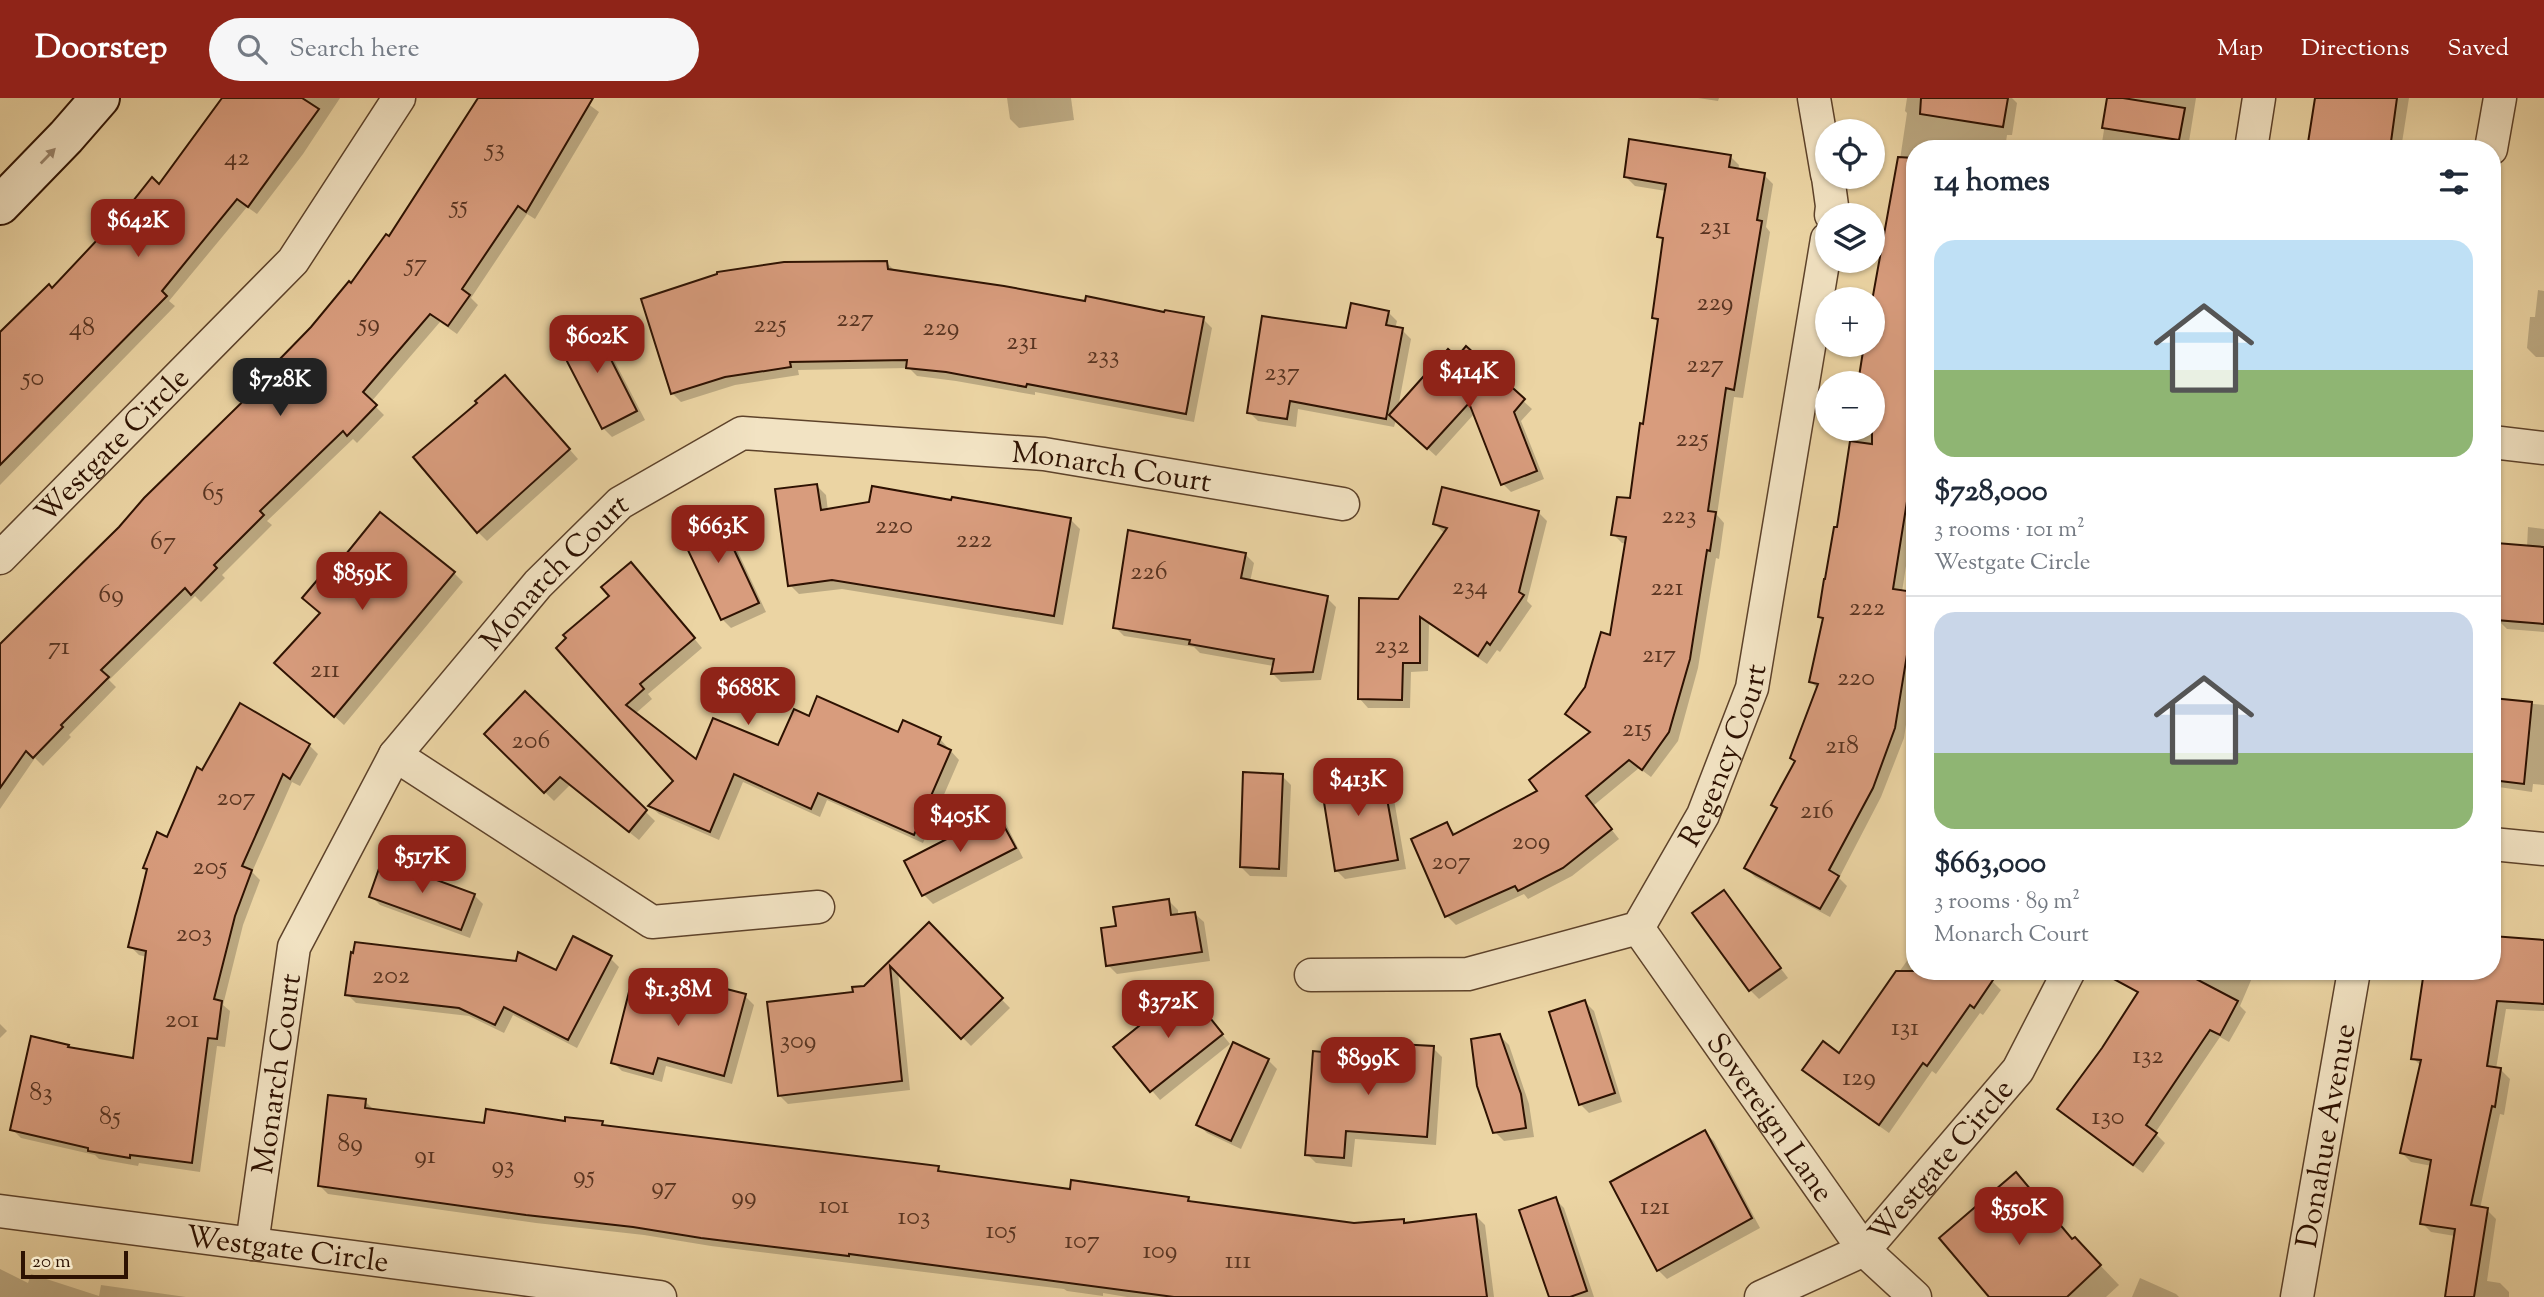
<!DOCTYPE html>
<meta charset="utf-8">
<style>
:root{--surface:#fff;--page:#f6f6f7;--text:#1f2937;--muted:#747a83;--line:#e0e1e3;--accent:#8f2418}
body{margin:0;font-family:"Sorts Mill Goudy",serif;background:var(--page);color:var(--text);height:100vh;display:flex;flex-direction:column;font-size:26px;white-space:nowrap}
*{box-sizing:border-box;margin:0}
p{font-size:23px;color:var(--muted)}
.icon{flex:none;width:38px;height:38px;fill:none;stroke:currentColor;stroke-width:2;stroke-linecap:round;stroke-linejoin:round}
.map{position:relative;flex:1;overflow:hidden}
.details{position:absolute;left:1906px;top:42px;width:595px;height:840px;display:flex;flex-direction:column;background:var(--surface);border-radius:28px;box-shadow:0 2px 5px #0004}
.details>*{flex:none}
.fabs{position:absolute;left:1815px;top:21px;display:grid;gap:14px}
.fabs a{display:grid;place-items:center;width:70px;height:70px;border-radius:50%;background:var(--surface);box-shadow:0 2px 5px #0004;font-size:35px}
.scale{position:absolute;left:21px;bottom:18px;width:107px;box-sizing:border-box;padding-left:7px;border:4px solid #2e1202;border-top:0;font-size:19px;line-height:24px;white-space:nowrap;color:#2e1202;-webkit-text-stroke:5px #f2e3c3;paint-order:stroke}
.price{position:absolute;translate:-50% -60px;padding:0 16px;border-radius:14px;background:var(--accent);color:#fff;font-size:23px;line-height:46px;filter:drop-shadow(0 2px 4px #0008)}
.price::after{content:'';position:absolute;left:50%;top:42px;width:21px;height:16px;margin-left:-10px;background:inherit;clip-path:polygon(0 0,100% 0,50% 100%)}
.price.selected{background:#222;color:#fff}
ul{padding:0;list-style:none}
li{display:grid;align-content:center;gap:14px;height:371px;padding:0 28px}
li+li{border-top:2px solid var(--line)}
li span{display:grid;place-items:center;height:217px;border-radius:21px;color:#555}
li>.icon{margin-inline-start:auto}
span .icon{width:126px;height:126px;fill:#fffc;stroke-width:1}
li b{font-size:30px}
h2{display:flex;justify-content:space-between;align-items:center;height:84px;padding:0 28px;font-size:30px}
header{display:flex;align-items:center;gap:42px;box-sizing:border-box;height:98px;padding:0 35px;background:var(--accent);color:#fff}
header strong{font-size:33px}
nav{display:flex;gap:38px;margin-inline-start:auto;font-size:24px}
.search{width:490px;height:63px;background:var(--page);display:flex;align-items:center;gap:18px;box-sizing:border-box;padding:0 24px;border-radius:38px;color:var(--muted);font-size:26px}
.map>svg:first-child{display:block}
</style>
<header>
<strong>Doorstep</strong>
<div class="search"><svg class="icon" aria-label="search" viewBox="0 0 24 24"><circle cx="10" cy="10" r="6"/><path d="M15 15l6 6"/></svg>Search here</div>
<nav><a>Map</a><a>Directions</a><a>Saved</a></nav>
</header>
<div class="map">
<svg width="2544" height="1199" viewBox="0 0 2544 1199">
<rect width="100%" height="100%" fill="#ebd4a3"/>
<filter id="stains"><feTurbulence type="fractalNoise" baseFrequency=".00286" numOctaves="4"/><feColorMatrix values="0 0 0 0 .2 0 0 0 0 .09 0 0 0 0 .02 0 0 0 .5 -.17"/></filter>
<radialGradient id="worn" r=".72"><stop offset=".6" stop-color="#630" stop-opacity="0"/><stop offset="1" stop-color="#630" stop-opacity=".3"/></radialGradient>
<g fill="#0003">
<polygon points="223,0 340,0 303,56 257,116 247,109 169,203 175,208 0,387 0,237 52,192 160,88"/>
<polygon points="480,0 580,0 599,14 535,121 527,116 471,200 478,207 457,236 440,224 371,304 384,317 357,345 353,341 267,423 272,427 222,477 225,480 201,504 195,498 109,582 116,589 69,637 71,639 43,668 35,660 0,711 0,553 280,270 387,139 389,140"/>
<polygon points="1007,0 1071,0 1074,22 1019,30 1010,21"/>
<polygon points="1698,0 1719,0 1718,3"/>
<polygon points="1907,0 2012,0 2017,5 2012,37 2007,37 2005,51 1914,51 1914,416 1902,494 1914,495 1914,573 1904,640 1881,699 1839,780 1847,788 1830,819 1755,779 1746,770 1778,711 1773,707 1796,665 1792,660 1818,591 1811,584 1824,523 1820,519 1838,431 1854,331 1872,331 1872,285 1861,285 1867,247 1872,247 1907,15 1905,13"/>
<polygon points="2109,0 2196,0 2188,50 2177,49 2177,51 2101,51"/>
<polygon points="2319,0 2409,0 2401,51 2310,51"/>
<polygon points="1730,58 1739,67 1738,73 1764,77 1773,86 1766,129 1770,134 1743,300 1734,299 1717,417 1724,425 1719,461 1716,460 1698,570 1678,643 1651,679 1639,670 1593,708 1619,741 1572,778 1528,801 1524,796 1456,827 1447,818 1413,742 1447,727 1457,737 1540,693 1591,636 1567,616 1587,590 1612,540 1627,446 1622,445 1613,436 1631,402 1644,328 1659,225 1654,220 1665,143 1659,138 1666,93 1635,88 1626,79"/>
<polygon points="887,165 896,174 1203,221 1212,230 1194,324 1035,294 1035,297 956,283 917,278 909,270 798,272 799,277 735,287 681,304 672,295"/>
<polygon points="2538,192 2544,193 2544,259 2536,259 2527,250 2530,219 2535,219"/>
<polygon points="1388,214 1397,223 1395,231 1402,232 1411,241 1398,310 1466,251 1532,311 1521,323 1544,381 1511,394 1503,386 1475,315 1436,358 1396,322 1394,329 1298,311 1296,329 1258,323 1249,314 1348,232"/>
<polygon points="591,226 600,235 645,322 612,339 603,330"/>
<polygon points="514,288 578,361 487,443 478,434"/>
<polygon points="817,388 826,397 828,413 1071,422 1080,431 1063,527 842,491 799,496 790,487"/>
<polygon points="714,413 723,422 766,514 731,530 722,521"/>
<polygon points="1538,414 1547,423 1527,503 1532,508 1500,554 1497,552 1487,566 1429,526 1428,573 1411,574 1410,610 1368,610 1360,601 1399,502 1445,436 1435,426"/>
<polygon points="2528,429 2544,431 2544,534 2507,531 2498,522 2501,481 2495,474 2527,449"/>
<polygon points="1245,456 1254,465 1250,484 1327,500 1336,509 1321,582 1281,584 1272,575 1274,568 1200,555 1194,549 1124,538 1115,529"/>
<polygon points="334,473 454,475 463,484 344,627 285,574 322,515"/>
<polygon points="640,475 702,550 648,596 652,601 635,616 696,664 779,650 810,620 899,636 940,641 959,662 923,745 827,702 820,719 743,684 719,742 659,716 650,708 676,683 559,550"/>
<polygon points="525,596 655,723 639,742 570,687 554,703 486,636"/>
<polygon points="2492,602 2544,607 2544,687 2533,686 2532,694 2492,688"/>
<polygon points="309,647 318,656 300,688 292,684 252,774 260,782 243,827 223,907 230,913 225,949 217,948 200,1074 139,1065 138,1068 99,1061 95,1057 21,1040 12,1031 68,948 71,952 134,962 147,859 139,857 130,848 148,772 145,770 168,741 203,674"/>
<polygon points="1357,669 1365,677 1382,675 1391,684 1406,771 1345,781 1336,772"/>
<polygon points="1282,678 1291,687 1287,779 1250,778 1241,769"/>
<polygon points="997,717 1006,726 1023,760 933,806 924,797 906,764"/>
<polygon points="1723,794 1788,880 1759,901 1750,892"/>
<polygon points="474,797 483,806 470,840 380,807 371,798"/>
<polygon points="1169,803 1178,812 1178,818 1195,816 1204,824 1210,863 1117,876 1108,867 1118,829"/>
<polygon points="929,827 1010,910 971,948 898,874 910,992 788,1006 779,997 855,895 865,890"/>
<polygon points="2492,831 2503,840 2544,843 2544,913 2506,911 2496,971 2501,972 2510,981 2504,1017 2500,1016 2480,1111 2487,1112 2496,1121 2487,1183 2500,1185 2509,1194 2509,1199 2447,1199 2455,1138 2431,1134 2422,1125 2432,1068 2411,1064 2402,1055 2421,968 2413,960 2425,878 2422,875 2492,873"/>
<polygon points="1914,853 1914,873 1992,883 2001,892 1983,917 1980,915 1936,976 1932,973 1889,1035 1813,981 1804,972 1840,957"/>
<polygon points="610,860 619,869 577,950 513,917 504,935 469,918 356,905 347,896 556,874"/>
<polygon points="2141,873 2255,873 2240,908 2246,914 2229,944 2220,939 2155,1035 2165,1045 2143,1075 2059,1011 2104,951 2139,896 2132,889"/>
<polygon points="1186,892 1230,946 1160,1002 1115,949"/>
<polygon points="745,898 754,907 732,986 666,968 662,984 622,973 613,964 704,903"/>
<polygon points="1585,904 1594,913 1622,1004 1589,1015 1580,1006"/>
<polygon points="0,926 7,933 0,940"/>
<polygon points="1500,938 1509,947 1529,1006 1534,1039 1504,1043 1495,1034"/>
<polygon points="1433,950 1442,959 1436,1047 1355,1041 1352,1069 1316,1065 1307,1056 1397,962"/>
<polygon points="1268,962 1277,971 1241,1051 1207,1035 1198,1026"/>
<polygon points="365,1003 374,1012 485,1027 602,1025 606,1029 938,1070 944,1076 1071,1093 1188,1100 1194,1106 1354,1127 1404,1123 1407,1127 1476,1118 1485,1127 1494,1199 1127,1199 1103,1195 1103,1198 1067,1193 1064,1191 711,1148 644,1137 536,1125 328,1096 319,1087"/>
<polygon points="1705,1035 1714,1043 1760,1130 1667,1181 1658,1172"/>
<polygon points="1555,1101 1564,1110 1594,1199 1551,1199"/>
<polygon points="2075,1141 2119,1187 2106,1199 1995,1199"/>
<polygon points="0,1171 28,1185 31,1176 99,1198 101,1187 186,1199 0,1199"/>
<polygon points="2140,1180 2176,1196 2179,1199 2132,1199"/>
</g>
<g fill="#d89c7d" stroke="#2e1202" stroke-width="2">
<polygon points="222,0 302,0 319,11 248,109 237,101 162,193 167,198 0,367 0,234 49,186 52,190 129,108 152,79 159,86"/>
<polygon points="478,0 593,0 526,114 518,108 462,191 470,197 448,228 430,216 363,294 377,307 347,338 343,333 260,413 264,417 214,467 217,470 191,497 185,490 101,572 109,579 61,627 63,629 33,660 26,653 0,690 0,546 119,429 144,400 277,270 274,267 311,229 349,183 351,185 386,136 389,138"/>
<polygon points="1921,0 2008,0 2003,29 1920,16"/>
<polygon points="2107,0 2123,0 2185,10 2179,42 2102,30"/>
<polygon points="2315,0 2397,0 2390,51 2307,51"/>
<polygon points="1629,41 1731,57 1729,69 1765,75 1757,122 1762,123 1734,292 1726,290 1708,413 1716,414 1710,453 1707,452 1690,561 1669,634 1642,672 1629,662 1586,698 1612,731 1563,770 1518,793 1515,788 1445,819 1411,741 1447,724 1453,737 1537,693 1529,682 1590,634 1565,616 1585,589 1601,534 1610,537 1626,439 1611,437 1617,399 1630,400 1640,325 1643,326 1658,221 1652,220 1663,140 1657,139 1666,86 1624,79"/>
<polygon points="1898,59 1914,60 1914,392 1909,391 1893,491 1914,494 1914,514 1895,630 1873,690 1829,772 1839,778 1820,811 1744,770 1777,710 1771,707 1795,663 1790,660 1818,586 1809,584 1823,520 1818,519 1824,481 1825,481 1834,429 1837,429 1850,343 1872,346 1872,285 1858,285 1864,247 1872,247 1872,203"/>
<polygon points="887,163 888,171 1004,188 1085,203 1086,198 1164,214 1165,212 1204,219 1186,316 1027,286 1026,289 946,274 906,270 907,262 790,264 791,269 725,279 671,296 641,201 717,176 717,174 784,164"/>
<polygon points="1351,205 1389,213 1386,227 1403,230 1386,321 1290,303 1287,321 1247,315 1262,218 1346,230"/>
<polygon points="592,224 637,313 602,331 556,242"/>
<polygon points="1466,248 1525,301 1514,314 1537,373 1501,387 1469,305 1427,351 1389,317 1448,251 1457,259"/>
<polygon points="505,277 570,351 477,435 413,359 477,305 475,303"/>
<polygon points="817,386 821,412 869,404 872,388 951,402 952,399 993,406 1071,420 1054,518 832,482 788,488 775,391"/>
<polygon points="1442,389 1539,413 1519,494 1524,497 1490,547 1487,544 1478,558 1420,519 1420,565 1403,565 1402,602 1358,601 1359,500 1398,501 1447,430 1433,426"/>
<polygon points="715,411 759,505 721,522 677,429"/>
<polygon points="380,414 455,474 334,619 274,565 320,515 302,500 330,467 334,471"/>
<polygon points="1128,432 1246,455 1241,480 1328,498 1313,574 1271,576 1274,561 1189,546 1190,542 1113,530"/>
<polygon points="2496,445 2544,449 2544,526 2496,522 2500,476 2494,475"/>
<polygon points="631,464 695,540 640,586 644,591 626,607 696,661 713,620 778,647 794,611 809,618 817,598 898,634 903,622 941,639 938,646 951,652 914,737 818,695 811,711 734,676 710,734 648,708 673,683 556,550 566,540 563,537 609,498 601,489"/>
<polygon points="525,593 647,712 629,734 560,679 544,695 484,636"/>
<polygon points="2492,600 2532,604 2524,686 2492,682"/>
<polygon points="240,605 310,646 290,681 283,676 242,768 252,772 235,818 214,901 222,903 217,941 208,940 192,1065 130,1057 130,1060 88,1053 88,1050 10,1032 31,938 69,947 68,949 133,960 146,853 128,849 147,771 143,770 157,734 167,739 197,669 202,672"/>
<polygon points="1357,667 1359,677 1382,673 1398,762 1335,773 1319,673"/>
<polygon points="1243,674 1283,676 1279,771 1240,769"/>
<polygon points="997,715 1016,750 922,798 904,763"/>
<polygon points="382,762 475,796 461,832 369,799"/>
<polygon points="1724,792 1781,870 1749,893 1692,815"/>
<polygon points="1169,801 1171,817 1195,814 1202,854 1106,868 1101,830 1116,828 1113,809"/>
<polygon points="929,824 1003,900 961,941 890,868 902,983 778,998 767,904 853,894 852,889 864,888"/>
<polygon points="573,838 612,858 568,942 504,909 495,927 459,910 345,897 351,854 353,855 355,844 516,863 518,854 556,872"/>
<polygon points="2492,838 2544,842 2544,906 2497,903 2487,968 2501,970 2495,1009 2492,1008 2471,1107 2488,1110 2474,1199 2445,1199 2455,1131 2420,1126 2431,1062 2400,1055 2421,962 2411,961 2424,873 2492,873"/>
<polygon points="1896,873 1999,873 1974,910 1970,907 1927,968 1923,965 1879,1027 1802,972 1823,943 1839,955"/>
<polygon points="2099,873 2181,873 2238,903 2220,937 2210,932 2146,1027 2157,1035 2133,1067 2057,1011 2102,950 2138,894"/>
<polygon points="632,882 703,901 707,886 746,896 724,978 658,960 653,976 611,965"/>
<polygon points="1186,890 1223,936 1150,994 1113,949"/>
<polygon points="1585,902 1615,995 1579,1007 1549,914"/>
<polygon points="1500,936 1521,996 1526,1030 1493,1035 1477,988 1471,941"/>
<polygon points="1233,944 1269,961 1231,1043 1196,1027"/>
<polygon points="1397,946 1434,948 1427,1039 1346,1033 1344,1060 1305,1057 1313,953 1396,961"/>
<polygon points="328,997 366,1001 365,1010 484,1025 486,1011 565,1023 565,1019 603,1023 602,1027 939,1068 938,1073 1070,1091 1071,1082 1189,1099 1188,1103 1354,1125 1404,1121 1404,1125 1476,1116 1487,1199 1174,1199 849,1156 849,1158 701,1140 633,1129 526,1117 318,1088"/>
<polygon points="1705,1032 1752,1120 1657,1173 1610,1084"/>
<polygon points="2016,1074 2072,1141 2075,1139 2101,1167 2067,1199 1989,1199 1939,1140"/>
<polygon points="1556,1099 1587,1193 1570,1199 1549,1199 1519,1112"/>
</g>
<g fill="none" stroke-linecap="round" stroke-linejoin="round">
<defs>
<g id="street">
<polyline points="1814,0 1827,76"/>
<polyline points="2251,51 2259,0"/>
<polyline points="2491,51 2500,0"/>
<polyline points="1828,79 1832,108 1831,117"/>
<polyline points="2492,344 2544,350"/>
<path id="s1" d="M0,460L293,163L399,0"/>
<polyline points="395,657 652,824 818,809"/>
<polyline points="2492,746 2544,751"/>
<path id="s2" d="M1638,830L1864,1152L1915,1199"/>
<path id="s3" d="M1311,877L1468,876L1638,830L1703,717L1752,590L1827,141"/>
<path id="s4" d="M0,1113L660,1199"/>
<path id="s5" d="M252,1146L294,849L395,657L538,486L620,405L742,335L1044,356L1343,406"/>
<path id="s6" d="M1761,1199L1864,1152L2018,972L2069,873"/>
<path id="s7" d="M2297,1199L2354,873"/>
</g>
<polyline id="secondary" points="0,107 66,39 100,0"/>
</defs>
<use href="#street" stroke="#5d422a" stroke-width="35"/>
<use href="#secondary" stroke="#2e1202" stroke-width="42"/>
<use href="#street" stroke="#f2e3c3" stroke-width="32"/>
<use href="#secondary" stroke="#f2e3c3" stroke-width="38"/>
</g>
<defs><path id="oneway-solid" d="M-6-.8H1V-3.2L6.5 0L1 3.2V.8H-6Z" transform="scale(1.75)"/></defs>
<use fill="#9a856c" href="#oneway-solid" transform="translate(48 58) rotate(-46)"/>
<g text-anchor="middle" stroke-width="6" stroke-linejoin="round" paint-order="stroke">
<g font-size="26" fill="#583421">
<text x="495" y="58">53</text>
<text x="237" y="67">42</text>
<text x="459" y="115">55</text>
<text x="1715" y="136">231</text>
<text x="416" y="173">57</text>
<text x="1715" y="212">229</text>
<text x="855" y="228">227</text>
<text x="369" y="233">59</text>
<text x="770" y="234">225</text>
<text x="82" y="237">48</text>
<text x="941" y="237">229</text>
<text x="1022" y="251">231</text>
<text x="1103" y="265">233</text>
<text x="1705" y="274">227</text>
<text x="1282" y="282">237</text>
<text x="33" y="287">50</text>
<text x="1692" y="348">225</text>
<text x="213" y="402">65</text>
<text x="1679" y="425">223</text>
<text x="894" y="435">220</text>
<text x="974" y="449">222</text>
<text x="163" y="451">67</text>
<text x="1149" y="481">226</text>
<text x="1470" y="496">234</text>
<text x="1667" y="497">221</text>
<text x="111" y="504">69</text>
<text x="1867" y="517">222</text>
<text x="1392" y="555">232</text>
<text x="59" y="556">71</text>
<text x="1659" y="564">217</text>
<text x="325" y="579">211</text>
<text x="1856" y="587">220</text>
<text x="1637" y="638">215</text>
<text x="531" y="650">206</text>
<text x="1842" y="655">218</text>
<text x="236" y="707">207</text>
<text x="1817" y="720">216</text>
<text x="1531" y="751">209</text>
<text x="1451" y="771">207</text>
<text x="210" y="776">205</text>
<text x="194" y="843">203</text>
<text x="391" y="885">202</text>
<text x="182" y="929">201</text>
<text x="1905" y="937">131</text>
<text x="798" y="950">309</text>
<text x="2148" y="965">132</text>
<text x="1859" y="987">129</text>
<text x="41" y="1002">83</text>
<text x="110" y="1026">85</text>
<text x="2108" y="1026">130</text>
<text x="350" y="1053">89</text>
<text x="425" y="1065">91</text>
<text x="503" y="1075">93</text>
<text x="584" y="1085">95</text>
<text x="664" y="1096">97</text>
<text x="744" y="1106">99</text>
<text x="834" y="1115">101</text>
<text x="1655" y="1116">121</text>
<text x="914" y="1126">103</text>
<text x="1001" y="1140">105</text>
<text x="1082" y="1150">107</text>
<text x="1160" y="1160">109</text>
<text x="1238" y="1170">111</text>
</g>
<g font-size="30" fill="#2e1202" stroke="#f2e3c3">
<text dy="10" stroke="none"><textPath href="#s1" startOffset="159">Westgate Circle</textPath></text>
<text dy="10" stroke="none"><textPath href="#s5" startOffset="1367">Monarch Court</textPath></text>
<text dy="10" stroke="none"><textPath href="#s5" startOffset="760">Monarch Court</textPath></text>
<text dy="10" stroke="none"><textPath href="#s3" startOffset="527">Regency Court</textPath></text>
<text dy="10" stroke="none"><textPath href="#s5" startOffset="172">Monarch Court</textPath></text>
<text dy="10" stroke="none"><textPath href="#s2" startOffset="231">Sovereign Lane</textPath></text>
<text dy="10" stroke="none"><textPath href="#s7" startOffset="164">Donahue Avenue</textPath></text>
<text dy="10" stroke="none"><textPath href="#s6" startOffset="231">Westgate Circle</textPath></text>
<text dy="10" stroke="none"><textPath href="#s4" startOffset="290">Westgate Circle</textPath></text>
</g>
</g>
<rect width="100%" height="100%" filter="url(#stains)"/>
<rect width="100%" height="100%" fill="url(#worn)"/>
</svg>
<div class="fabs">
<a><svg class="icon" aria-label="locate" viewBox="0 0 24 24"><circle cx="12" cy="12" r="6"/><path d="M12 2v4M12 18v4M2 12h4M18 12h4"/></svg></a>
<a><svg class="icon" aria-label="layers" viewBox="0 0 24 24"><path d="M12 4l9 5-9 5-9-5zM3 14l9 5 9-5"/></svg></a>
<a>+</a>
<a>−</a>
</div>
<div class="scale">20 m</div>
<b class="price" style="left:138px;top:161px">$642K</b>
<b class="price" style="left:597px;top:277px">$602K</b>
<b class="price" style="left:1469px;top:312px">$414K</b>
<b class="price selected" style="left:280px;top:320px">$728K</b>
<b class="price" style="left:718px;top:467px">$663K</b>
<b class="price" style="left:362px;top:514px">$859K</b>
<b class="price" style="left:748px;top:629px">$688K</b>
<b class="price" style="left:1358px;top:720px">$413K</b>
<b class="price" style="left:960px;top:756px">$405K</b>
<b class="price" style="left:422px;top:797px">$517K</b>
<b class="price" style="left:678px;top:930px">$1.38M</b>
<b class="price" style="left:1168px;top:942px">$372K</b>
<b class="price" style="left:1368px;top:999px">$899K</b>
<b class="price" style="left:2019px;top:1149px">$550K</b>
<section class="details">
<h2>14 homes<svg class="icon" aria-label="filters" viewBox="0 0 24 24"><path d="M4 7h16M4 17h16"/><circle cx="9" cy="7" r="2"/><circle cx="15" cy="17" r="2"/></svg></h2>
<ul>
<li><span style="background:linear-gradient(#bfe0f5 60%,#8fb573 0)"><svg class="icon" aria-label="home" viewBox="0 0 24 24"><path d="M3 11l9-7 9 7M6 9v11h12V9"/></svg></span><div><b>$728,000</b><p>3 rooms · 101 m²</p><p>Westgate Circle</p></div></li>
<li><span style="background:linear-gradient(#c9d6e8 65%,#8fb573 0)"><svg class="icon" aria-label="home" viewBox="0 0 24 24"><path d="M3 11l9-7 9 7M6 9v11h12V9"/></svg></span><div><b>$663,000</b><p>3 rooms · 89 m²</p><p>Monarch Court</p></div></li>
</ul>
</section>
</div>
